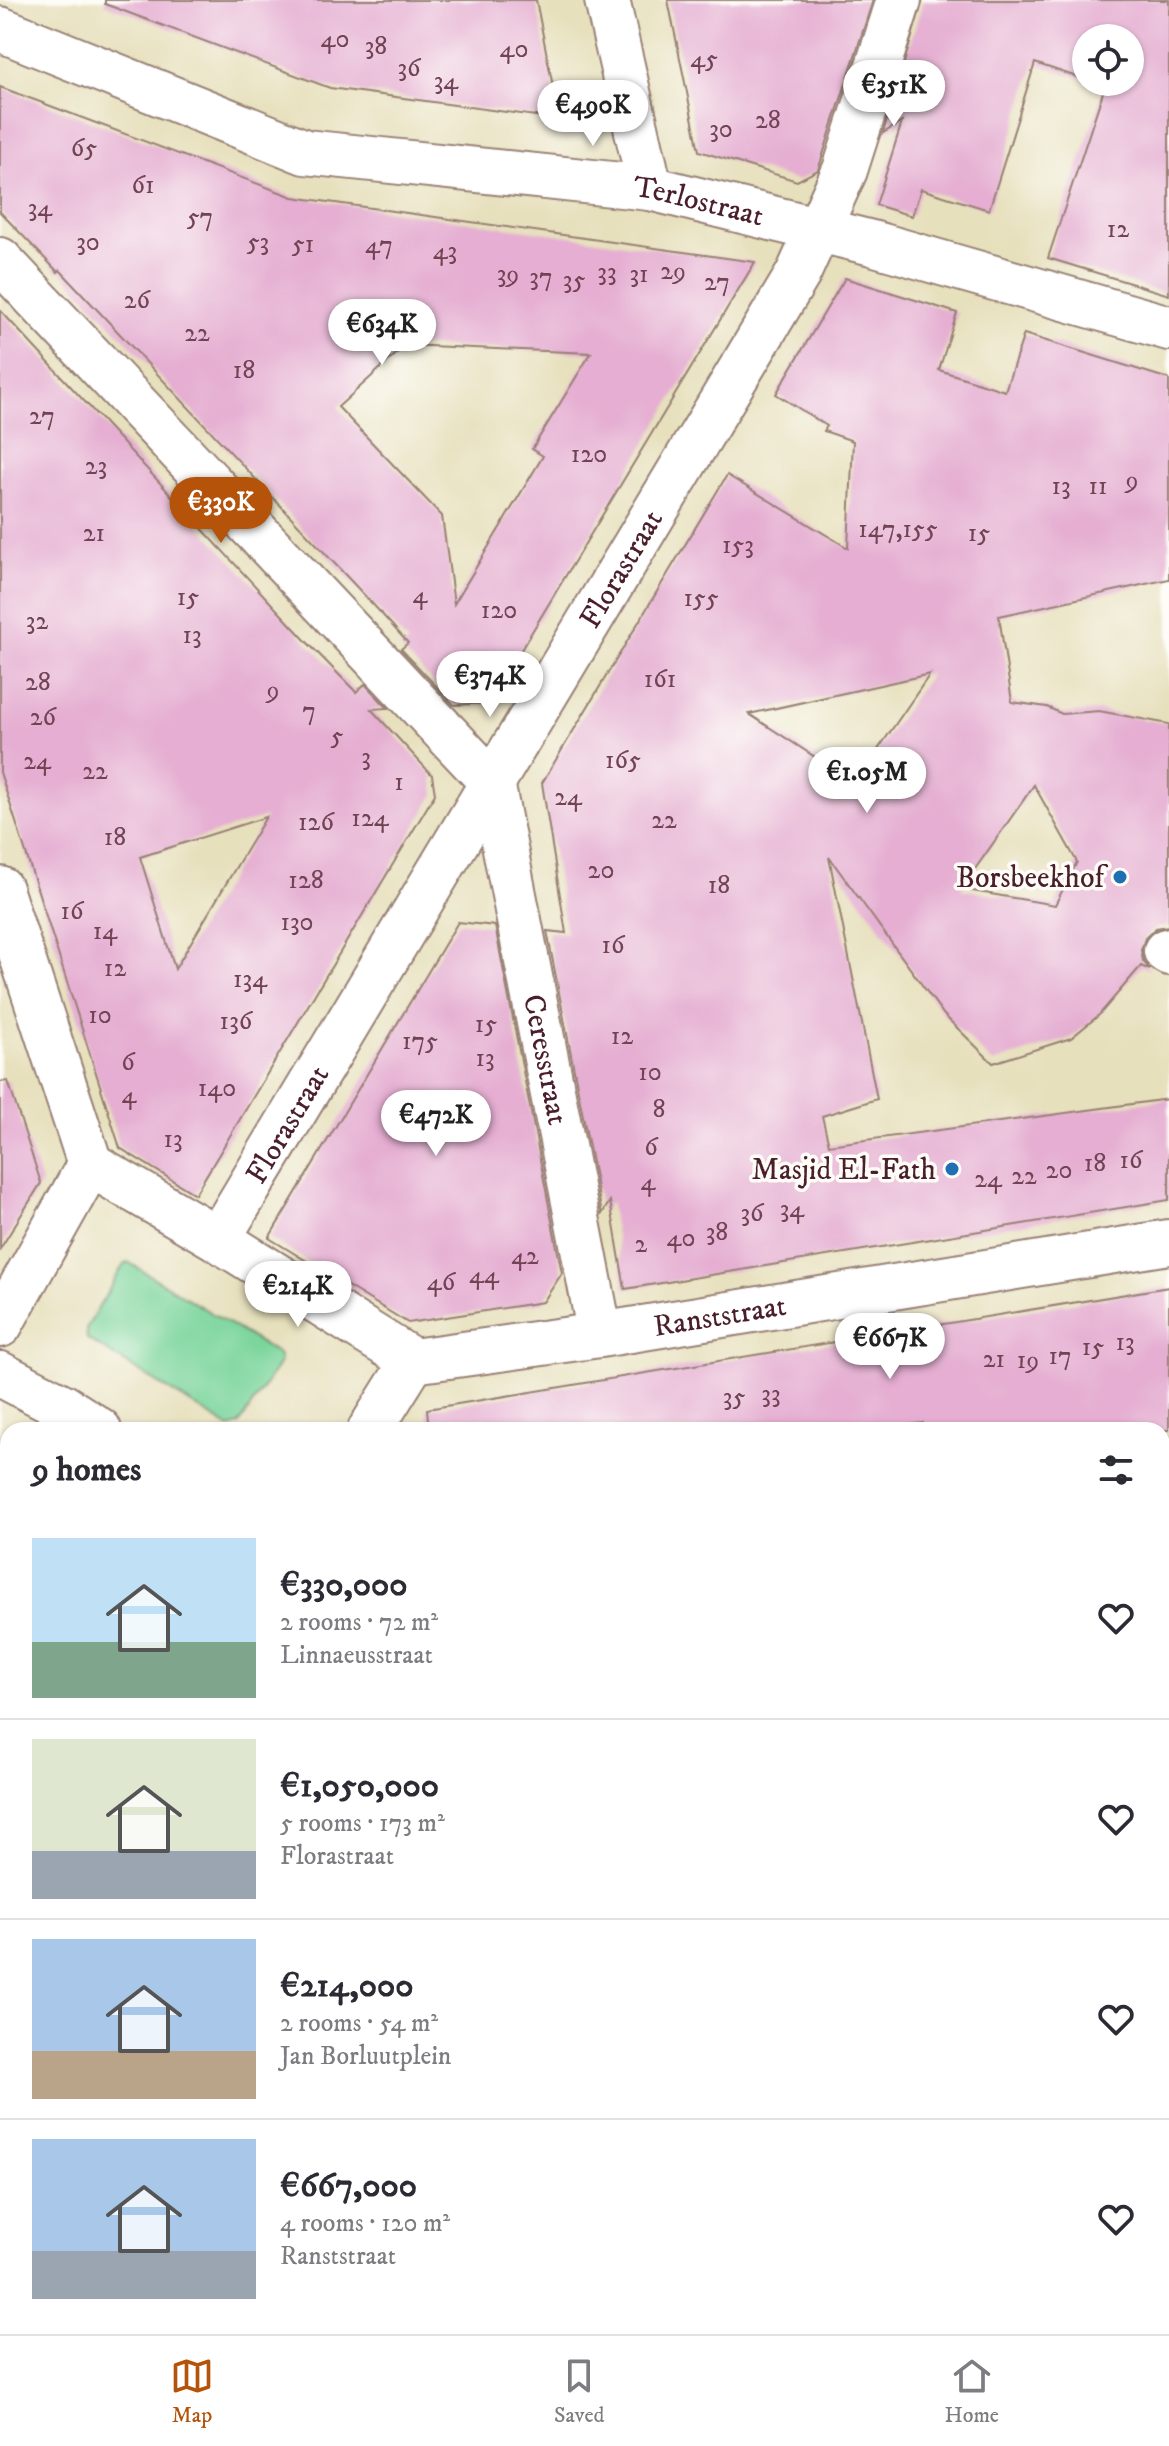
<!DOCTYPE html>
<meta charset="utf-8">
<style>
:root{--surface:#fff;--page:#f2f2f3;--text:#2b2b33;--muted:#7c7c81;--line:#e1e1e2;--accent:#b45309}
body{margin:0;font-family:"IM FELL DW Pica",serif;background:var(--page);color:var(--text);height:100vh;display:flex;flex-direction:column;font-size:30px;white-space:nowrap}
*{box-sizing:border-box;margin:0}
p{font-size:26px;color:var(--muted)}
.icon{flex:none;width:44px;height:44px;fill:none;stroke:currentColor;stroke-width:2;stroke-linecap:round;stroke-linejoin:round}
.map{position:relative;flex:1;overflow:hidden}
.details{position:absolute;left:0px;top:1422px;width:1170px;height:912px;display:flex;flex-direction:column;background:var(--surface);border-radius:24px 24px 0 0;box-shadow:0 2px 6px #0004}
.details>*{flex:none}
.controls{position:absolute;left:1072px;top:24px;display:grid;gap:16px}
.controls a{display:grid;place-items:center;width:72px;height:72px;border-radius:50%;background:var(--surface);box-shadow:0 2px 6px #0004;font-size:40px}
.price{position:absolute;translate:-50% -68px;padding:0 18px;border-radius:28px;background:#fff;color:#222;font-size:26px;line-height:52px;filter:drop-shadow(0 2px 4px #0008)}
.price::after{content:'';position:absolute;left:50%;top:48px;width:24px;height:18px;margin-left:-12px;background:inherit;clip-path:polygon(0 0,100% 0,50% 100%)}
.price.current{background:var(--accent);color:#fff}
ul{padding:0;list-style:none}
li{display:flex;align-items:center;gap:24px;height:200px;padding:0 32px}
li+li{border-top:2px solid var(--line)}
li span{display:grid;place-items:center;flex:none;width:224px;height:160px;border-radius:0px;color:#555}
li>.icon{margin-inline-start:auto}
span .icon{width:96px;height:96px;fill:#fffc;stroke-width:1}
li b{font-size:34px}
h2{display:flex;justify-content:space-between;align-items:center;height:96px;padding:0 32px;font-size:34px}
.menu{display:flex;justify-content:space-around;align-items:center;height:112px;border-top:2px solid var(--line);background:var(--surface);font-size:22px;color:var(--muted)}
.menu a{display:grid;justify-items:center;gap:4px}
.menu .current{color:var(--accent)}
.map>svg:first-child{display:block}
</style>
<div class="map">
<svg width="1169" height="2334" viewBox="0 0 1169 2334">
<rect width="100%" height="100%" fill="#fdfcf7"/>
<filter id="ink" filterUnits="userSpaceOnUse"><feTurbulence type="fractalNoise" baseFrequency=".0125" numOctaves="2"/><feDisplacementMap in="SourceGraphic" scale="16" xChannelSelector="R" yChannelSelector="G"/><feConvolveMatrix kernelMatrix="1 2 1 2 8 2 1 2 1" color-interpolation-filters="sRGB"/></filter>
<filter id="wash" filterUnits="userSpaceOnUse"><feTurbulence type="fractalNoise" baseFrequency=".006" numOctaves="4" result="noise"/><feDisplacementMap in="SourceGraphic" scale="32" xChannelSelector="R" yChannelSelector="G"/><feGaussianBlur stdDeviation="1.8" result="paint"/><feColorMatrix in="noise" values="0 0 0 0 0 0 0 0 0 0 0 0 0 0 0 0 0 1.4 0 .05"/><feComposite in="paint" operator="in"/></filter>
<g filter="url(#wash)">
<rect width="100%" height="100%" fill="#e7e0bd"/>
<polygon fill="#7bd59c" stroke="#627a64" stroke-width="2" points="128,1262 278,1354 280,1362 239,1425 230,1428 87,1339 86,1329 123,1266"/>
<g id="blocks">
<g fill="#e5aed2" fill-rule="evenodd">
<polygon points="105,0 536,0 556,102 543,117 330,88 105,4"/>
<polygon points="668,0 873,0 818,170 797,181 699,151"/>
<polygon points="923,0 1169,0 1169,295 1048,258 1105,86 1094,82 1130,82 1130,38 1086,38 1086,80 1035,63 989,210 921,189 912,216 876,205 902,122 883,133"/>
<path d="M0,87L293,197L755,262L489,703L454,705L401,649L408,643L380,612L60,270L58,272L0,212ZM406,345L591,353L532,449L543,456L454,604L442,516L338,407Z"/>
<path d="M845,278L957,313L939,370L1005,391L1024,334L1169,379V579L999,616L1012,702L1047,707L1062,714L1099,711L1169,724V926L1156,928L1145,938L1141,950L1143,961L1150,970L1141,966L1099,1015L1071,1038L993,1063L944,1015L829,857L877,1099L822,1116L829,1145L1169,1099V1200L625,1289L610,1201L602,1214L547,931L566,933L542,783L727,475L848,548L853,441L824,431L827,426L776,394ZM930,674L855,783L749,714ZM1034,785L1077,862L1055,905L961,889Z"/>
<path d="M0,310L306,641L356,692L365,684L388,708L371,709L432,775L435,794L195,1194L120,1148L0,772ZM266,817L175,969L140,857Z"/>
<polygon points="458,922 495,926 562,1273 543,1302 408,1323 269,1238"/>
<polygon points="8,1081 41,1183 0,1249 0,1082"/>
<polygon points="1169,1287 1169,1430 924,1430 923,1423 872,1430 429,1430 427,1409"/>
</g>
</g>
</g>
<g filter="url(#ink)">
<use href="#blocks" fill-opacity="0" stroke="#988074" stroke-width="2"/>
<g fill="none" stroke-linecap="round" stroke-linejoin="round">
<defs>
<g id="minor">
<polyline points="607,0 650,188"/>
<path id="s1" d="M0,29L305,152L650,188L872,243L1169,328"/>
<path id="s2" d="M0,260L492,782L600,1335"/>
<polyline points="0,889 90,1164"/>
<polyline points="1166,951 1169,953"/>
<polyline points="90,1164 218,1239 413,1361"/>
<path id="s3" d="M218,1239L798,274L845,170L899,0"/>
<polyline points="0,1325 90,1164"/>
<path id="s4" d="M413,1361L600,1335L1169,1242"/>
<polyline points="0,1374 62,1406 99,1430"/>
<polyline points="370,1430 413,1361"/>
<polyline points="0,1892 8,1904"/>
<polyline points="1162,1915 1169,1898"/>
<polyline points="290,2326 296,2334"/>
<polyline points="1119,2326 1123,2334"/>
<polyline points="740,2334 759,2326"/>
</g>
</defs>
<use href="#minor" stroke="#988074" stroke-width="48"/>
<use href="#minor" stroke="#fff" stroke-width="44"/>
</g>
</g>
<g fill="#1f6fb2" stroke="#fdfcf7" stroke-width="3">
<circle cx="1120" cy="877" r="8"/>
<circle cx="952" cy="1169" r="8"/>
</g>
<g text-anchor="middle" stroke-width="7" stroke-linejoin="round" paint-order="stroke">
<g font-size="26" fill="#714355">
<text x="335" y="47">40</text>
<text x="376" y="54">38</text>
<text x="514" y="57">40</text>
<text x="704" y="67">45</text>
<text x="409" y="76">36</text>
<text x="446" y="89">34</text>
<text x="768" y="128">28</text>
<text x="721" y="137">30</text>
<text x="84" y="156">65</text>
<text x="143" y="193">61</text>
<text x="40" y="216">34</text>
<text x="200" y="225">57</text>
<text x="1118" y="237">12</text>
<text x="88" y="250">30</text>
<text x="258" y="250">53</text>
<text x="303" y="252">51</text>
<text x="379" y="253">47</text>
<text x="445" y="259">43</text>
<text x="673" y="279">29</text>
<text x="607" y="280">33</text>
<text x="508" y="282">39</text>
<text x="639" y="282">31</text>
<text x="541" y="285">37</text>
<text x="574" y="288">35</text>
<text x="717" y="290">27</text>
<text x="137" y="308">26</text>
<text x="197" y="341">22</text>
<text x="244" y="378">18</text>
<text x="42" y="424">27</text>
<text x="589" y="462">120</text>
<text x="96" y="474">23</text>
<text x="1132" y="488">9</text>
<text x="1061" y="494">13</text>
<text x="1098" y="494">11</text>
<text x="898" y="537">147,155</text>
<text x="94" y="541">21</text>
<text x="979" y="541">15</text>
<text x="738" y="553">153</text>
<text x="420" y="603">4</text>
<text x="188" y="605">15</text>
<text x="701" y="606">155</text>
<text x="499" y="618">120</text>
<text x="37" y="629">32</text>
<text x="192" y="643">13</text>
<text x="660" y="687">161</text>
<text x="38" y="690">28</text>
<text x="273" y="698">9</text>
<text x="309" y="719">7</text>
<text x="43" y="725">26</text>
<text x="337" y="744">5</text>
<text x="366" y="765">3</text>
<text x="623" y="768">165</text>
<text x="37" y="769">24</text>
<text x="95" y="779">22</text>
<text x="399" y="790">1</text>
<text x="568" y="805">24</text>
<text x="370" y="826">124</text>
<text x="664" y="828">22</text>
<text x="316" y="830">126</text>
<text x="115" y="845">18</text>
<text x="601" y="878">20</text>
<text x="306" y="888">128</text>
<text x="719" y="893">18</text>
<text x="72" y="919">16</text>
<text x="297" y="930">130</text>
<text x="105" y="939">14</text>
<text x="613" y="953">16</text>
<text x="115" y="976">12</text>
<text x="250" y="987">134</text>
<text x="100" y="1023">10</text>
<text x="236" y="1029">136</text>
<text x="486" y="1032">15</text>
<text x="622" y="1044">12</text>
<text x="420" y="1049">175</text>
<text x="485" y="1066">13</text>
<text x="128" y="1070">6</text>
<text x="650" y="1080">10</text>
<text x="217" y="1096">140</text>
<text x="129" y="1103">4</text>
<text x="659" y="1117">8</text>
<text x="173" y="1147">13</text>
<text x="651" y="1155">6</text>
<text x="1131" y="1168">16</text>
<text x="1095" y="1171">18</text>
<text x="1059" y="1178">20</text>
<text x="1024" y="1184">22</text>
<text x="988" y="1187">24</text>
<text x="648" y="1190">4</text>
<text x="792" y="1217">34</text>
<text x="752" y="1221">36</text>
<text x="717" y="1240">38</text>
<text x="681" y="1246">40</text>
<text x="641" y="1252">2</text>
<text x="525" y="1264">42</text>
<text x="484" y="1283">44</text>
<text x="441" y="1290">46</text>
<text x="1125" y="1350">13</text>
<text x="1093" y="1355">15</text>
<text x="1060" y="1364">17</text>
<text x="994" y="1367">21</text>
<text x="1028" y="1368">19</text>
<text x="771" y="1402">33</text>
<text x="734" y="1405">35</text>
</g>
<g font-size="30" fill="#4a1f2b" stroke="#fdfcf7">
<text dy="10" stroke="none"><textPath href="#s1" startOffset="726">Terlostraat</textPath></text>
<text dy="10" stroke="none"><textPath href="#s3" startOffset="782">Florastraat</textPath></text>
<text dy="10" stroke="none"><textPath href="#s2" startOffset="1000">Ceresstraat</textPath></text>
<text dy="10" stroke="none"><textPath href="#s3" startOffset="134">Florastraat</textPath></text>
<text dy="10" stroke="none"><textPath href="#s4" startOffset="310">Ranststraat</textPath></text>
</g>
<g font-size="30" fill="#4a1f2b" stroke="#fdfcf7" text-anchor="end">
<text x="1104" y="887">Borsbeekhof</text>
<text x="936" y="1179">Masjid El-Fath</text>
</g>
</g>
</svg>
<div class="controls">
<a><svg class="icon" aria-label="locate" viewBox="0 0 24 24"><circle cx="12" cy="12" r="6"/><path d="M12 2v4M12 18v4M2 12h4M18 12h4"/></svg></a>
</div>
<b class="price" style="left:894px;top:128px">€351K</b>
<b class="price" style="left:593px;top:148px">€490K</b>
<b class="price" style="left:382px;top:367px">€634K</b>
<b class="price current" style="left:221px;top:545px">€330K</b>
<b class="price" style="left:490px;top:719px">€374K</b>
<b class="price" style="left:867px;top:815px">€1.05M</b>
<b class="price" style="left:436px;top:1158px">€472K</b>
<b class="price" style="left:298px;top:1329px">€214K</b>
<b class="price" style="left:890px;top:1381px">€667K</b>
<section class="details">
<h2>9 homes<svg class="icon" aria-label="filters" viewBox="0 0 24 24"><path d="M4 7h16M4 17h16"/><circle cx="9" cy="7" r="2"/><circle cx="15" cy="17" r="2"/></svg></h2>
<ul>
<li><span style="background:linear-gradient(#bfe0f5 65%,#7fa58c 0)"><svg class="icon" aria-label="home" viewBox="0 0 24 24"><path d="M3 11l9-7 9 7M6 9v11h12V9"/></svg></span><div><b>€330,000</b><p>2 rooms · 72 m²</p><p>Linnaeusstraat</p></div><svg class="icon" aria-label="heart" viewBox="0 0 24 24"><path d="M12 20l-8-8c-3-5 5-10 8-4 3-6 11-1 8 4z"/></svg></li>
<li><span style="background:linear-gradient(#dfe7d0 70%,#9aa5b1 0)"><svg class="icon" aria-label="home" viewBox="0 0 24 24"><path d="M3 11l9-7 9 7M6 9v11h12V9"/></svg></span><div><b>€1,050,000</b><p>5 rooms · 173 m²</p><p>Florastraat</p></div><svg class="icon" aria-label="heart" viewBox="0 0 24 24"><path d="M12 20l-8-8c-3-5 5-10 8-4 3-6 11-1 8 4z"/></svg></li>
<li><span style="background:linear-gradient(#a9c7e8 70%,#b9a48a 0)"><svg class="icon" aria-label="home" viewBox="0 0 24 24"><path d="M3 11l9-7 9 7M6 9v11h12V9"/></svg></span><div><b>€214,000</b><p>2 rooms · 54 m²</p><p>Jan Borluutplein</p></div><svg class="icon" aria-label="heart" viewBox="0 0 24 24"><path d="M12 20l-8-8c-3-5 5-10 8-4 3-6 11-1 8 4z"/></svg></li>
<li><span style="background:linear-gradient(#a9c7e8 70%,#9aa5b1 0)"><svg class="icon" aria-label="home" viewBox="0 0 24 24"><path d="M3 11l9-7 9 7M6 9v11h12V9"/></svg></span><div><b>€667,000</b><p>4 rooms · 120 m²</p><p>Ranststraat</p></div><svg class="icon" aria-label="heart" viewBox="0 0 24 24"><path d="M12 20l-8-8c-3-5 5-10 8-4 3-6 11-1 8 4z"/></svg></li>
</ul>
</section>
</div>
<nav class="menu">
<a class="current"><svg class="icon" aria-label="map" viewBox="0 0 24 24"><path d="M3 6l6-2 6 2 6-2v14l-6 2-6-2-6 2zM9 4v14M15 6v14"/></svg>Map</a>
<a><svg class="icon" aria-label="saved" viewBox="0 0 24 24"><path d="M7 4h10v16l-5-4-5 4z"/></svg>Saved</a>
<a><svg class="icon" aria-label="home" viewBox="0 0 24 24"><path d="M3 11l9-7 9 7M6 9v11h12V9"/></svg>Home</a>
</nav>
